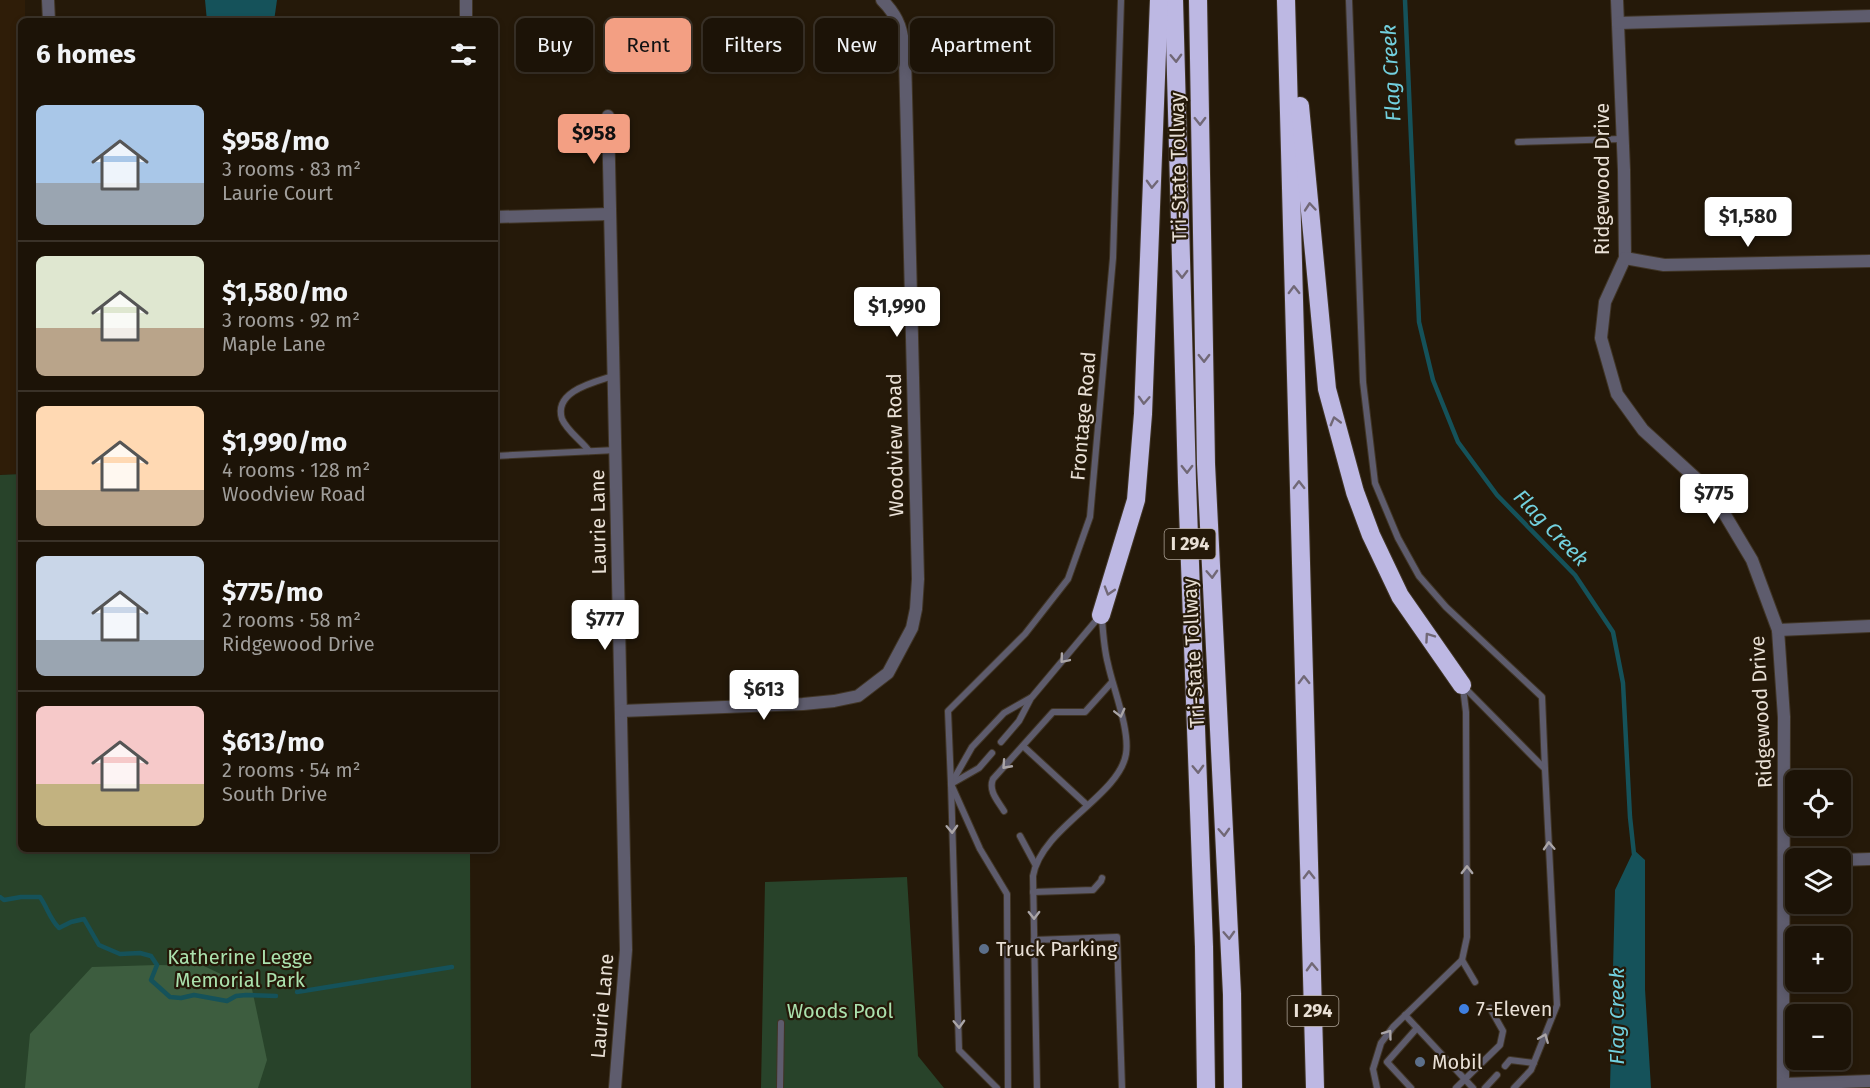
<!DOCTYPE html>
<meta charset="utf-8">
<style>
:root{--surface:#1c1307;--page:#292015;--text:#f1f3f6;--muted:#a09e9b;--line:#3a3228;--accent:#f39f83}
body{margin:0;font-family:"Fira Sans",sans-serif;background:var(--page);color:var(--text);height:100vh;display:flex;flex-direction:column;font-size:22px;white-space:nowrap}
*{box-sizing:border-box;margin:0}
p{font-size:20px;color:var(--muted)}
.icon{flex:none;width:33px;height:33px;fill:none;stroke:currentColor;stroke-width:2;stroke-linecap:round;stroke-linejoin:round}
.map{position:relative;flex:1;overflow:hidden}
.sheet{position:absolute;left:18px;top:18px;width:480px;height:834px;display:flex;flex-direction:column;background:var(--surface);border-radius:9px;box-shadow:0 3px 9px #0003,0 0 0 2px var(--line)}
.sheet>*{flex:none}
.guide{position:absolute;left:516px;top:18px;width:570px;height:54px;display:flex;gap:12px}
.tools{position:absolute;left:1785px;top:770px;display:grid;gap:12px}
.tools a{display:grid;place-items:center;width:66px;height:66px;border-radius:9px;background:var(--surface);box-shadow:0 3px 9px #0003,0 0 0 2px var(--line);font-size:30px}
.price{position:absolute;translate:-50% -51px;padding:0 14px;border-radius:6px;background:#fff;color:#222;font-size:20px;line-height:39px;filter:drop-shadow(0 2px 3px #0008)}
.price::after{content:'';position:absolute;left:50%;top:36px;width:18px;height:14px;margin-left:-9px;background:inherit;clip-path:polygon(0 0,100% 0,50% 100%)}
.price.active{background:var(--accent);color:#111}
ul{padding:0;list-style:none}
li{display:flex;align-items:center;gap:18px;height:150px;padding:0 18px}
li+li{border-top:2px solid var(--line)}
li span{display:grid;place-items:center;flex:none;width:168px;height:120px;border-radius:9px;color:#555}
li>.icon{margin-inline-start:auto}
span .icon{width:72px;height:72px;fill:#fffc;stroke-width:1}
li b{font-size:26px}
h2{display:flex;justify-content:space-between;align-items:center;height:72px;padding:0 18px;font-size:26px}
.pill{padding:0 21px;border-radius:9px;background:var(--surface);box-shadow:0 3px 9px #0003,0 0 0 2px var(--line);font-size:21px;line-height:54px}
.pill.active{background:var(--accent);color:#111}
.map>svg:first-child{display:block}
</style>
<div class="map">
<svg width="1870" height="1088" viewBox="0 0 1870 1088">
<rect width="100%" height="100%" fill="#251909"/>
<polygon fill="#2f1d08" points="0,0 25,0 25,21 21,21 21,474 0,475"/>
<g fill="#28432a">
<polygon points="21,474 21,849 470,849 471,1088 0,1088 0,475"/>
<polygon points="907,877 918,1056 944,1088 761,1088 765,882"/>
</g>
<polygon fill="#3d5d3f" points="157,965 204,966 252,989 267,1060 258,1088 25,1088 30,1034 92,967"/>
<g fill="#15525a">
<polygon points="205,0 277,0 274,21 207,21"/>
<polygon points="1634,850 1645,860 1645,989 1651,1088 1610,1088 1615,890"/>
</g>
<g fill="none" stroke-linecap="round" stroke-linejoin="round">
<g stroke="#15525a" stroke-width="4.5">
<polyline points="1405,0 1419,322 1433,380 1458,442 1497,495 1575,575 1613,632 1623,683 1630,817 1634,854"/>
<path d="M0,897L4,900L21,897H40C47,907 50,919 59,928L71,922L84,919L99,945L120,954L140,953L151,956L157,965L151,980L170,997L181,998L194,995L227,1001L236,996L246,995L276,996"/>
<polyline points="297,992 452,967"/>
</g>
<defs>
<g id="lane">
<polyline points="1349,0 1363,382 1375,483 1398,538 1419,576 1446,607 1542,697 1545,769"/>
<polyline points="1518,142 1622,139"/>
<path d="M589,451C582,441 567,431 562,419C553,391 595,382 613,376"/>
<polyline points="495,456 616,450"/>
<polyline points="1464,687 1545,769 1557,1005 1531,1070 1514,1088"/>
<polyline points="1001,742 1019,721 1031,698"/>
<polyline points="1023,746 1087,805"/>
<polyline points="951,784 979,768 992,753"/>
<path d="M1004,811C998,801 988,791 993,779L1053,712H1085L1112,682"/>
<polyline points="1020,836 1035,864"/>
<polyline points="1033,892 1093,890 1101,881 1102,878"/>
<polyline points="1034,940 1117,937 1122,1088"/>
<polyline points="1462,960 1475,982"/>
<polyline points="1405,1015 1473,1088"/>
<polyline points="1505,1066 1510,1060 1534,1063"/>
<polyline points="780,1088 781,1023"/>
<polyline points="997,1088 959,1050 951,784 972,747 1004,713 1032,697 1099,617"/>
<polyline points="1008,1088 1007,894 980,849 951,784 948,711 1025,634 1068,579 1090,517 1113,258 1121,0"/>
<path d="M1037,1088L1033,876C1041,828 1119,796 1126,754C1130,730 1113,688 1108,664C1104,649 1103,633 1102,618"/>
<polyline points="1377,1088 1373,1069 1381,1043 1393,1027 1462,960 1467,937 1466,712 1463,688"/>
<polyline points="1411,1088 1387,1062 1417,1028"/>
<polyline points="1456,1088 1500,1045 1503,1031 1490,1008"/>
<polyline points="1485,1088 1497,1075"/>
</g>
<g id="street">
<polyline points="48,0 49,21"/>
<polyline points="466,0 466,21"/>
<polyline points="1617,0 1624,170 1625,258 1605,302 1601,338 1617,394 1643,430 1712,493 1752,560 1778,630 1784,717 1783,1088"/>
<polyline points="1618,23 1870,16"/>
<polyline points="608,116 626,950 615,1088"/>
<polyline points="495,217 610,214"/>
<polyline points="1625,258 1664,265 1870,261"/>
<polyline points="1778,630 1870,626"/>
<path d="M621,711L803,704L834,701L858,696L888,673L912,628L916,609L918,579L905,56C902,31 900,18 882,0"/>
<polyline points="1840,860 1870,859"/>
<polyline points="1783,1084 1870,1081"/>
</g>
<g id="highway">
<polyline points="1174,0 1187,482 1204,947 1206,1088"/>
<polyline points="1198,0 1206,464 1232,994 1233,1088"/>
<polyline points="1286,0 1315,1088"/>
<polyline points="1300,106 1327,389 1355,492 1371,535 1400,596 1462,685"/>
<polyline points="1101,615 1136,500 1143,414 1159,0"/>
</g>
</defs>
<use href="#lane" stroke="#403526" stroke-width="8"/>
<use href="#street" stroke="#403526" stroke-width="14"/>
<use href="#highway" stroke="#403526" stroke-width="20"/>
<use href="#lane" stroke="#5e5c6d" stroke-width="6"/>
<use href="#street" stroke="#5e5c6d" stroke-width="12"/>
<use href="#highway" stroke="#bdb8e3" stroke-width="18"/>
</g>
<defs><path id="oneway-chevron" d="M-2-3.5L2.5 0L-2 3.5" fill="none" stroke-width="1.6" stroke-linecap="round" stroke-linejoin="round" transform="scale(1.5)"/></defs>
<g stroke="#716876">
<use href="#oneway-chevron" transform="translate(1176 58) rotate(88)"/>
<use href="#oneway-chevron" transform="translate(1200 121) rotate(89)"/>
<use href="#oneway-chevron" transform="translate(1152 184) rotate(92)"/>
<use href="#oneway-chevron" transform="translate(1310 207) rotate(-95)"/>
<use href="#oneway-chevron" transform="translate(1182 274) rotate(89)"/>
<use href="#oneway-chevron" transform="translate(1294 290) rotate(-91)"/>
<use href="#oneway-chevron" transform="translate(1204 358) rotate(89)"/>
<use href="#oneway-chevron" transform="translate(1144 400) rotate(93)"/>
<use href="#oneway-chevron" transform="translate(1335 421) rotate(-105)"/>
<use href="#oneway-chevron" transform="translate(1187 469) rotate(89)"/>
<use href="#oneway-chevron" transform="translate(1299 485) rotate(-91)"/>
<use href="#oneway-chevron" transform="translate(1212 574) rotate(87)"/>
<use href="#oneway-chevron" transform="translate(1109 591) rotate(107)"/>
<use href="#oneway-chevron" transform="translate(1429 637) rotate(-125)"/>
<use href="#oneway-chevron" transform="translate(1304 680) rotate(-91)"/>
<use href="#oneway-chevron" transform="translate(1198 769) rotate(88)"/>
<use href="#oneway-chevron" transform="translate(1224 832) rotate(87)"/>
<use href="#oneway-chevron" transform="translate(1309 875) rotate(-91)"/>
<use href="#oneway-chevron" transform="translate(1229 935) rotate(87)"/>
<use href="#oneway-chevron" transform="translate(1312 967) rotate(-92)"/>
</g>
<g stroke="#aaa5a7">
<use href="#oneway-chevron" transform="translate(1064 659) rotate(130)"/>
<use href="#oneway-chevron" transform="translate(1120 713) rotate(76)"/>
<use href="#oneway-chevron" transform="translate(1006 765) rotate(132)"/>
<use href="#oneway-chevron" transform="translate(952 829) rotate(88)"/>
<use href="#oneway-chevron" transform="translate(1549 846) rotate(-93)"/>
<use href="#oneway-chevron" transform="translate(1467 870) rotate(-90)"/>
<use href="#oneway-chevron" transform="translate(1034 915) rotate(89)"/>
<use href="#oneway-chevron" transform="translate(959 1024) rotate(88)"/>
<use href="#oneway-chevron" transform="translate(1388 1034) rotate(-54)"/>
<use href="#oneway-chevron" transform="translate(1544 1038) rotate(-68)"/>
</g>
<g fill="#5c6f8a" stroke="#251909" stroke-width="2">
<circle cx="984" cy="949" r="6"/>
<circle cx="1420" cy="1062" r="6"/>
</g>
<circle fill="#3f7fe0" stroke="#251909" stroke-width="2" cx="1464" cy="1009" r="6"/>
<g text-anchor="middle" stroke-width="4.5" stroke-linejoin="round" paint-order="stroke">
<g fill="#251909" stroke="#aea498" stroke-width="1.5">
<rect x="1164.5" y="529" width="51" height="30" rx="4.5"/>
<rect x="1287.5" y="996" width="51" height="30" rx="4.5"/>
</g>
<g font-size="18" font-weight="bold" fill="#e9e0d6">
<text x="1190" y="550">I 294</text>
<text x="1313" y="1017">I 294</text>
</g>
<g font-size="20" fill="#e9e0d6" stroke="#251909">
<text transform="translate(1178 167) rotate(-91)" y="7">Tri-State Tollway</text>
<text transform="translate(1602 179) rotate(-90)" y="7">Ridgewood Drive</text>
<text transform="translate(1083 416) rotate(-85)" y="7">Frontage Road</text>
<text transform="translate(895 445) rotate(-91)" y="7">Woodview Road</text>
<text transform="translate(598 522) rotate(-91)" y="7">Laurie Lane</text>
<text transform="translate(1193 653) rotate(-93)" y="7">Tri-State Tollway</text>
<text transform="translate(1761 712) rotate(-93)" y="7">Ridgewood Drive</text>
<text transform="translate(602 1006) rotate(-85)" y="7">Laurie Lane</text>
</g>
<g font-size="20" fill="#e9e0d6" stroke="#251909" text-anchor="start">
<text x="996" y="956">Truck Parking</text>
<text x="1476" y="1016">7-Eleven</text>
<text x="1432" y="1069">Mobil</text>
</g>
<g font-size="20" fill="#aae1ad" stroke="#251909">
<text x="240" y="964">Katherine Legge<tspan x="240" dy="23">Memorial Park</tspan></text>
<text x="840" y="1018">Woods Pool</text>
</g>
<g font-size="21" font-style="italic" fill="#72d0de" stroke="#251909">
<text transform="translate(1391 73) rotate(-93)" y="7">Flag Creek</text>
<text transform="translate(1551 528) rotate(46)" y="7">Flag Creek</text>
<text transform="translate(1617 1016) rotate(-90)" y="7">Flag Creek</text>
</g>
</g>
</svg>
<div class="tools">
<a><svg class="icon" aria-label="locate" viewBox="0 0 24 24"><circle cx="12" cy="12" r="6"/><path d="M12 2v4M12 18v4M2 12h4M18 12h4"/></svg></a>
<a><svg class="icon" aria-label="layers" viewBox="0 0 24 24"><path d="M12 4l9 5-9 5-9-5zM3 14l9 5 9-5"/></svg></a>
<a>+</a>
<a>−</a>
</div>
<b class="price active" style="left:594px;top:165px">$958</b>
<b class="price" style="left:1748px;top:248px">$1,580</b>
<b class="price" style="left:897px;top:338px">$1,990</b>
<b class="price" style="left:1714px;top:525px">$775</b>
<b class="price" style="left:605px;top:651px">$777</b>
<b class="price" style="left:764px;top:721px">$613</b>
<div class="guide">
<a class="pill">Buy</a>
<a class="pill active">Rent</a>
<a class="pill">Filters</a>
<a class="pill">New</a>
<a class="pill">Apartment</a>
</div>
<section class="sheet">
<h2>6 homes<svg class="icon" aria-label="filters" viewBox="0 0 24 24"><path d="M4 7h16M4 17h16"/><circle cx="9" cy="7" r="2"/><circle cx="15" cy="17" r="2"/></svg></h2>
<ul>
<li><span style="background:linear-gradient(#a9c7e8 65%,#9aa5b1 0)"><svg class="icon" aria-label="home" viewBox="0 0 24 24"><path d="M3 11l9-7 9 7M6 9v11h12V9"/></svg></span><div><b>$958/mo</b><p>3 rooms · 83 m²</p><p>Laurie Court</p></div></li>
<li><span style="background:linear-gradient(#dfe7d0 60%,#b9a48a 0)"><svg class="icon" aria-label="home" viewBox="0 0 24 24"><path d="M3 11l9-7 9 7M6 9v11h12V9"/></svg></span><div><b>$1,580/mo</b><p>3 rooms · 92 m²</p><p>Maple Lane</p></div></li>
<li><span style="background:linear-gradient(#ffd9b3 70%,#b9a48a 0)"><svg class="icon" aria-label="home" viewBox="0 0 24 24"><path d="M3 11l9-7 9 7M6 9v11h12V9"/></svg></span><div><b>$1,990/mo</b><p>4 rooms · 128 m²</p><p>Woodview Road</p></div></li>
<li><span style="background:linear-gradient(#c9d6e8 70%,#9aa5b1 0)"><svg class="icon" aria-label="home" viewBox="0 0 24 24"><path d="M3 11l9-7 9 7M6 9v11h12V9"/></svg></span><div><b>$775/mo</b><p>2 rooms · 58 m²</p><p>Ridgewood Drive</p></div></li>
<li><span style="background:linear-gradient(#f6c9c9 65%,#c2b280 0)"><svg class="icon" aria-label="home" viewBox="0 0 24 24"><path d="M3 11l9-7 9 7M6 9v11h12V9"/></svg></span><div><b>$613/mo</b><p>2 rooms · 54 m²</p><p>South Drive</p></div></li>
</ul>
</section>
</div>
